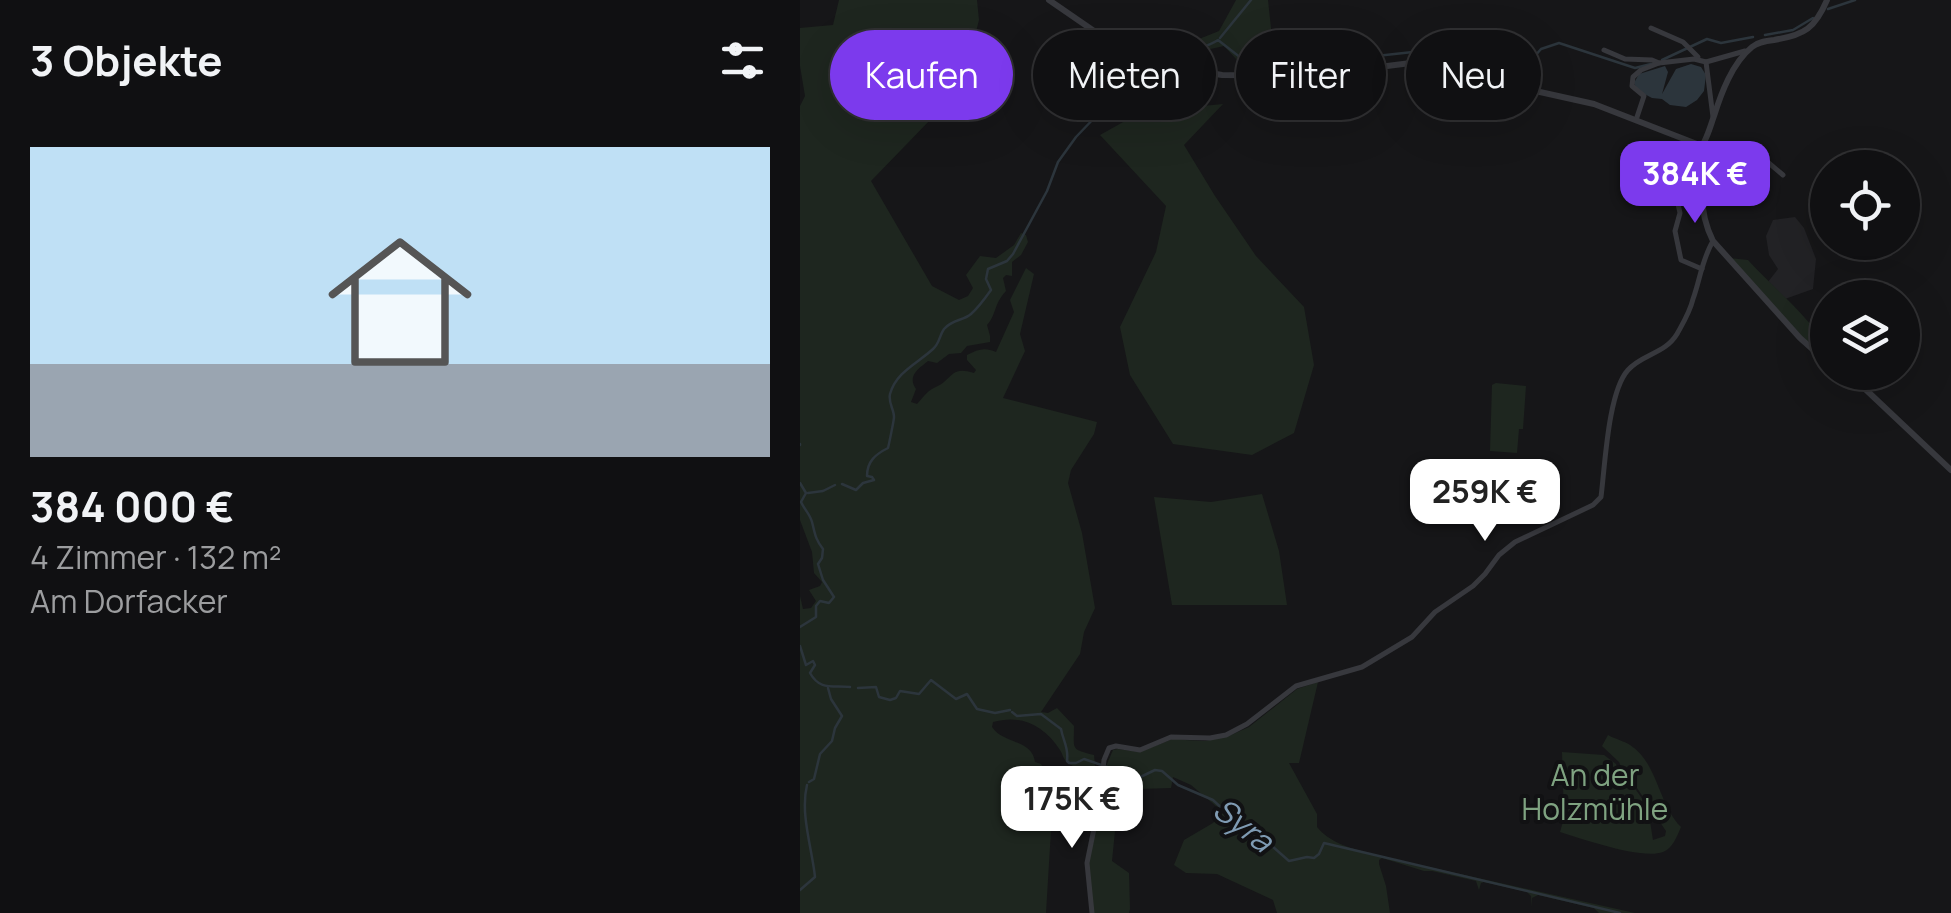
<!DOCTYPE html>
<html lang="de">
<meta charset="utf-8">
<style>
:root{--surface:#101012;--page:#1e1e20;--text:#f1f3f6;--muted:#9c9d9f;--line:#303032;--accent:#7c3aed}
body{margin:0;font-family:Manrope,sans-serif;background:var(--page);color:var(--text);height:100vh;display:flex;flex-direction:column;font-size:38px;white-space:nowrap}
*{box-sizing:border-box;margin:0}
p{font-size:32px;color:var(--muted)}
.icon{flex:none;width:55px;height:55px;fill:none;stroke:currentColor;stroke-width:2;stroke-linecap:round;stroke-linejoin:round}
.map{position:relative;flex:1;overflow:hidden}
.details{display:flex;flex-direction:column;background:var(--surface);width:800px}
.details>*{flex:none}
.top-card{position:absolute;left:30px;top:30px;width:950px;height:90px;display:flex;gap:20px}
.buttons{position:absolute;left:1010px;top:150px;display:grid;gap:20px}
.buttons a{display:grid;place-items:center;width:110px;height:110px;border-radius:50%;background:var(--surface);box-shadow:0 10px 40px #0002,0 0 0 2px var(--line);font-size:50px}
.price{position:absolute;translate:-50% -85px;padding:0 22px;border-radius:20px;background:#fff;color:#222;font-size:32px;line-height:65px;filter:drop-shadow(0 2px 5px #0008)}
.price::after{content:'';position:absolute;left:50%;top:60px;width:30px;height:22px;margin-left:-15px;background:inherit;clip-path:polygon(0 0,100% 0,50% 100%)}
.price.selected{background:var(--accent);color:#fff}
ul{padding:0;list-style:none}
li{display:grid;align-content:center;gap:20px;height:530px;padding:0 30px}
li span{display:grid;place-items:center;height:310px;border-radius:0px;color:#555}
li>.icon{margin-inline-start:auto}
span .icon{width:180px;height:180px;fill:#fffc;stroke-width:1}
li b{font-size:42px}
h2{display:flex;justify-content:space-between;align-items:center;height:120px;padding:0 30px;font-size:42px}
.tag{padding:0 35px;border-radius:45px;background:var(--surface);box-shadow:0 10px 40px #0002,0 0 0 2px var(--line);font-size:35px;line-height:90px}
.tag.selected{background:var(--accent);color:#fff}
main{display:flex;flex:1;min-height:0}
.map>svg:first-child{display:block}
</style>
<main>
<section class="details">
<h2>3 Objekte<svg class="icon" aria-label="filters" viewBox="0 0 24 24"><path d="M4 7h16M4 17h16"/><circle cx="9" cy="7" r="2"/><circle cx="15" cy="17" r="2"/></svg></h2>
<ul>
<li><span style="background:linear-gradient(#bfe0f5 70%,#9aa5b1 0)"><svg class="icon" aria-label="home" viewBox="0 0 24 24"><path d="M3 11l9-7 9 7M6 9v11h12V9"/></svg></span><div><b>384 000 €</b><p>4 Zimmer · 132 m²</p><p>Am Dorfacker</p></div></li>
</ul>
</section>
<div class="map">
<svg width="1151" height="913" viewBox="0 0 1151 913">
<rect width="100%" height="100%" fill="#161618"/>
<polygon fill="#222225" points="995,217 1004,228 1016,259 1013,289 985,299 968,282 978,269 969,255 966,236 973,220"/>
<g fill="#1e261f">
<path d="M39,0H177L179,20L162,87L71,181L132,286L159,300L168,296L173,288L166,275L180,256L196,258L214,245L221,233L226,235L228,242L221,255L212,262V276L206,275L203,278L206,291C193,305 197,314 187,325L190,336V342L167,346L161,353L149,354L137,363L128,361C118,369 107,376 116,389L111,402L117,404C121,400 124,395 129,391C134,387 140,386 144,382C155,371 158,368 174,373L176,370L167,360V355C178,349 185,347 196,352L214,312L210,300L226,268L234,274L220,334L225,351L203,398L297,422L294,434L271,470L268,483L282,533L295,608L284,632L280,654L241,712L248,713L257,708L274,726C274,750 270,749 294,755L295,766L291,769C284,768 274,768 268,763C263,759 263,755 260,750C244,725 221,714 193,722L192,727C203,744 232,739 235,762L241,764L249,776L253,797L246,913H0V596L3,609L11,608L16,601L9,590L20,586L22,582L14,573L12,552L0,520V106L5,96L0,66V28L33,25Z"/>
<polygon points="436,0 468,0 476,75 451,75 424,46 379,56 374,49 419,31"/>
<polygon points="423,104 384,145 415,196 456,256 504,307 514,365 494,433 452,455 373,444 330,375 320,327 356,252 366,206 300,135 341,112"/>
<path d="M929,258L948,260C971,285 999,308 1019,335L1027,336V363Z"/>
<polygon points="696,383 726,386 723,429 719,429 717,453 690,451 692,385"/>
<polygon points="462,494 479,551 487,605 372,605 354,497 411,502"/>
<path d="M518,682L499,763H489L517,814V827C533,846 556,849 580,856L835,913H799L794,908L738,895L732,898V907L731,896L727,892L684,882L681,883L679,890L676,881L632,871H624L582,858L579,860V864L586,886L590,913H477L473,900L417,874L386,873L374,865L384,840L413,823L423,812L391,785L373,777L371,788L339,789L340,807L318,810L311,819L315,831L312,861L329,873L330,909L329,913H292L287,863L302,801L307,764L313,750L318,749L340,752L375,738L385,740L405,741L431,735L449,727L497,689Z"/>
<path d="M808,735C815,739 824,741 830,745C858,763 858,804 881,827C877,836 873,848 863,852C842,860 783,839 760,832L764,818L762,752L804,755L816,764L819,773L834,787L843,800L849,815L853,840L865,836L866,831L837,788L823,771L819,762L802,746Z"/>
</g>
<polygon fill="#2c353c" points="891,64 901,67 906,75 904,91 897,100 886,107 870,105 862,99 852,98 837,90 834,83 839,74 865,66 868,72 862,94 876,69"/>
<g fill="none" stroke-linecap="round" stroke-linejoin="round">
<g stroke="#2c353c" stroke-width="2.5">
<polyline points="1028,9 1055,0"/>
<polyline points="965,35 993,30 1013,18"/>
<polyline points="420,38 451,0"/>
<path d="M377,59C388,49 405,49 418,40L441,58L466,72L494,71L523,64L538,68L551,65L558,58L622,51L630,47L643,49L656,52L669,59L713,68L728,64L741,49L759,43L835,68L851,64"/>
<polyline points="862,60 907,39 921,43 953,37"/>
<polyline points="0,444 0,445"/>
<path d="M0,483L6,493L1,502C4,509 10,514 12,522C15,533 15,539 23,549L22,558L18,564L23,580L34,597L29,603L20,601L16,606V617L0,627"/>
<path d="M42,484L56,490L63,483L74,480L72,477L67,476C67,461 76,454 88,448C89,444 94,420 94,417C94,409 88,403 90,394C96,372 118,363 133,349C140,343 139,336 144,329C153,319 163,321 171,314C178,308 186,297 191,290L186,279L188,269L207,261L213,254L247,191L258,162L276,137L299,113L357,88L364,84L374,71"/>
<polyline points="8,493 23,491 35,485"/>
<path d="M0,646L6,665L13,661L15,665L10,673C20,691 33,685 50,687"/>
<polyline points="58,688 76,687 79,697 90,700 96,698 100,691 119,694 131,680 156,699 167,694 177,709 195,713 210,710"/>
<path d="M212,712L217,716L241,714L261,729C263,741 269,747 267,761L269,763H276L284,759L310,768L332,781L355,770L362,771L378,785L413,800L445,830L464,844L472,846L489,861L507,857L514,858L519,854L524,843L820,913"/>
<polyline points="9,782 14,779 20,754 32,741 35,728 42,716 31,699 28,688"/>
<path d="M0,890L15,877C12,848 0,814 7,785"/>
</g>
<g stroke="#37383d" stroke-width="5">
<polyline points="851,28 883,42 898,57"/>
<polyline points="804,50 825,59 852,60 859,63 894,59 906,62 945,51"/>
<polyline points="906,62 913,117"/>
<polyline points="836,120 844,96 832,86 833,77 841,70 859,63"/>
<polyline points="904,164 921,159 937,149 957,153 983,175"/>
<polyline points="876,195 880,213 875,231 881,260 902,269"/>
<path d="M292,913L287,863L300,799L304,760L309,748L316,746L340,750L371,737L410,738L426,735L447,724L496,686L562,667L612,637L635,612L673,586L685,574L699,555L715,542L793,505L801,497C805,466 808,392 828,370C842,354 865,354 877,334C883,323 890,312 893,299C900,280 902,259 913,241"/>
</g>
<g stroke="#37383d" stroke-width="6">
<polyline points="249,0 294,31 331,51 393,70 422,75 507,76 619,62 642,63 740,92 794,104 902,146"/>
<path d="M902,146C908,160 901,178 902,194C902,209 906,227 913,241L1000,338L1028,363"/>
<path d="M902,146C908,136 910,127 914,116C921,94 932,63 952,47C958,42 966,41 974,40C1005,35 1015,28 1027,0"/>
<polyline points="1041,372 1063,387 1151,470"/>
</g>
</g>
<g text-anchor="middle" stroke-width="8" stroke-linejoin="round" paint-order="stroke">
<g font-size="30" fill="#7fa381" stroke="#111113">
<text x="795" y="786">An der<tspan x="795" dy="34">Holzmühle</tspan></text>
</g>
<g font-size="32" font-style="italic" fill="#7f9bb3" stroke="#111113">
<text transform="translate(443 825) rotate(38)" y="11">Syra</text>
</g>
</g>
</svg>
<div class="buttons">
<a><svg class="icon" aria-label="locate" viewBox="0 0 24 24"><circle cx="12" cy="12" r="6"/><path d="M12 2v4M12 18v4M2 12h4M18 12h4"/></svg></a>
<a><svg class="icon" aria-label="layers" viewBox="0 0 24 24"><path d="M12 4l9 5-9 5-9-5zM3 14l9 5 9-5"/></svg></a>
</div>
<b class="price selected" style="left:895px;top:226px">384K €</b>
<b class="price" style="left:685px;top:544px">259K €</b>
<b class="price" style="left:272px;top:851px">175K €</b>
<div class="top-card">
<a class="tag selected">Kaufen</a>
<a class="tag">Mieten</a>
<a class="tag">Filter</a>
<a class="tag">Neu</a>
</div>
</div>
</main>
